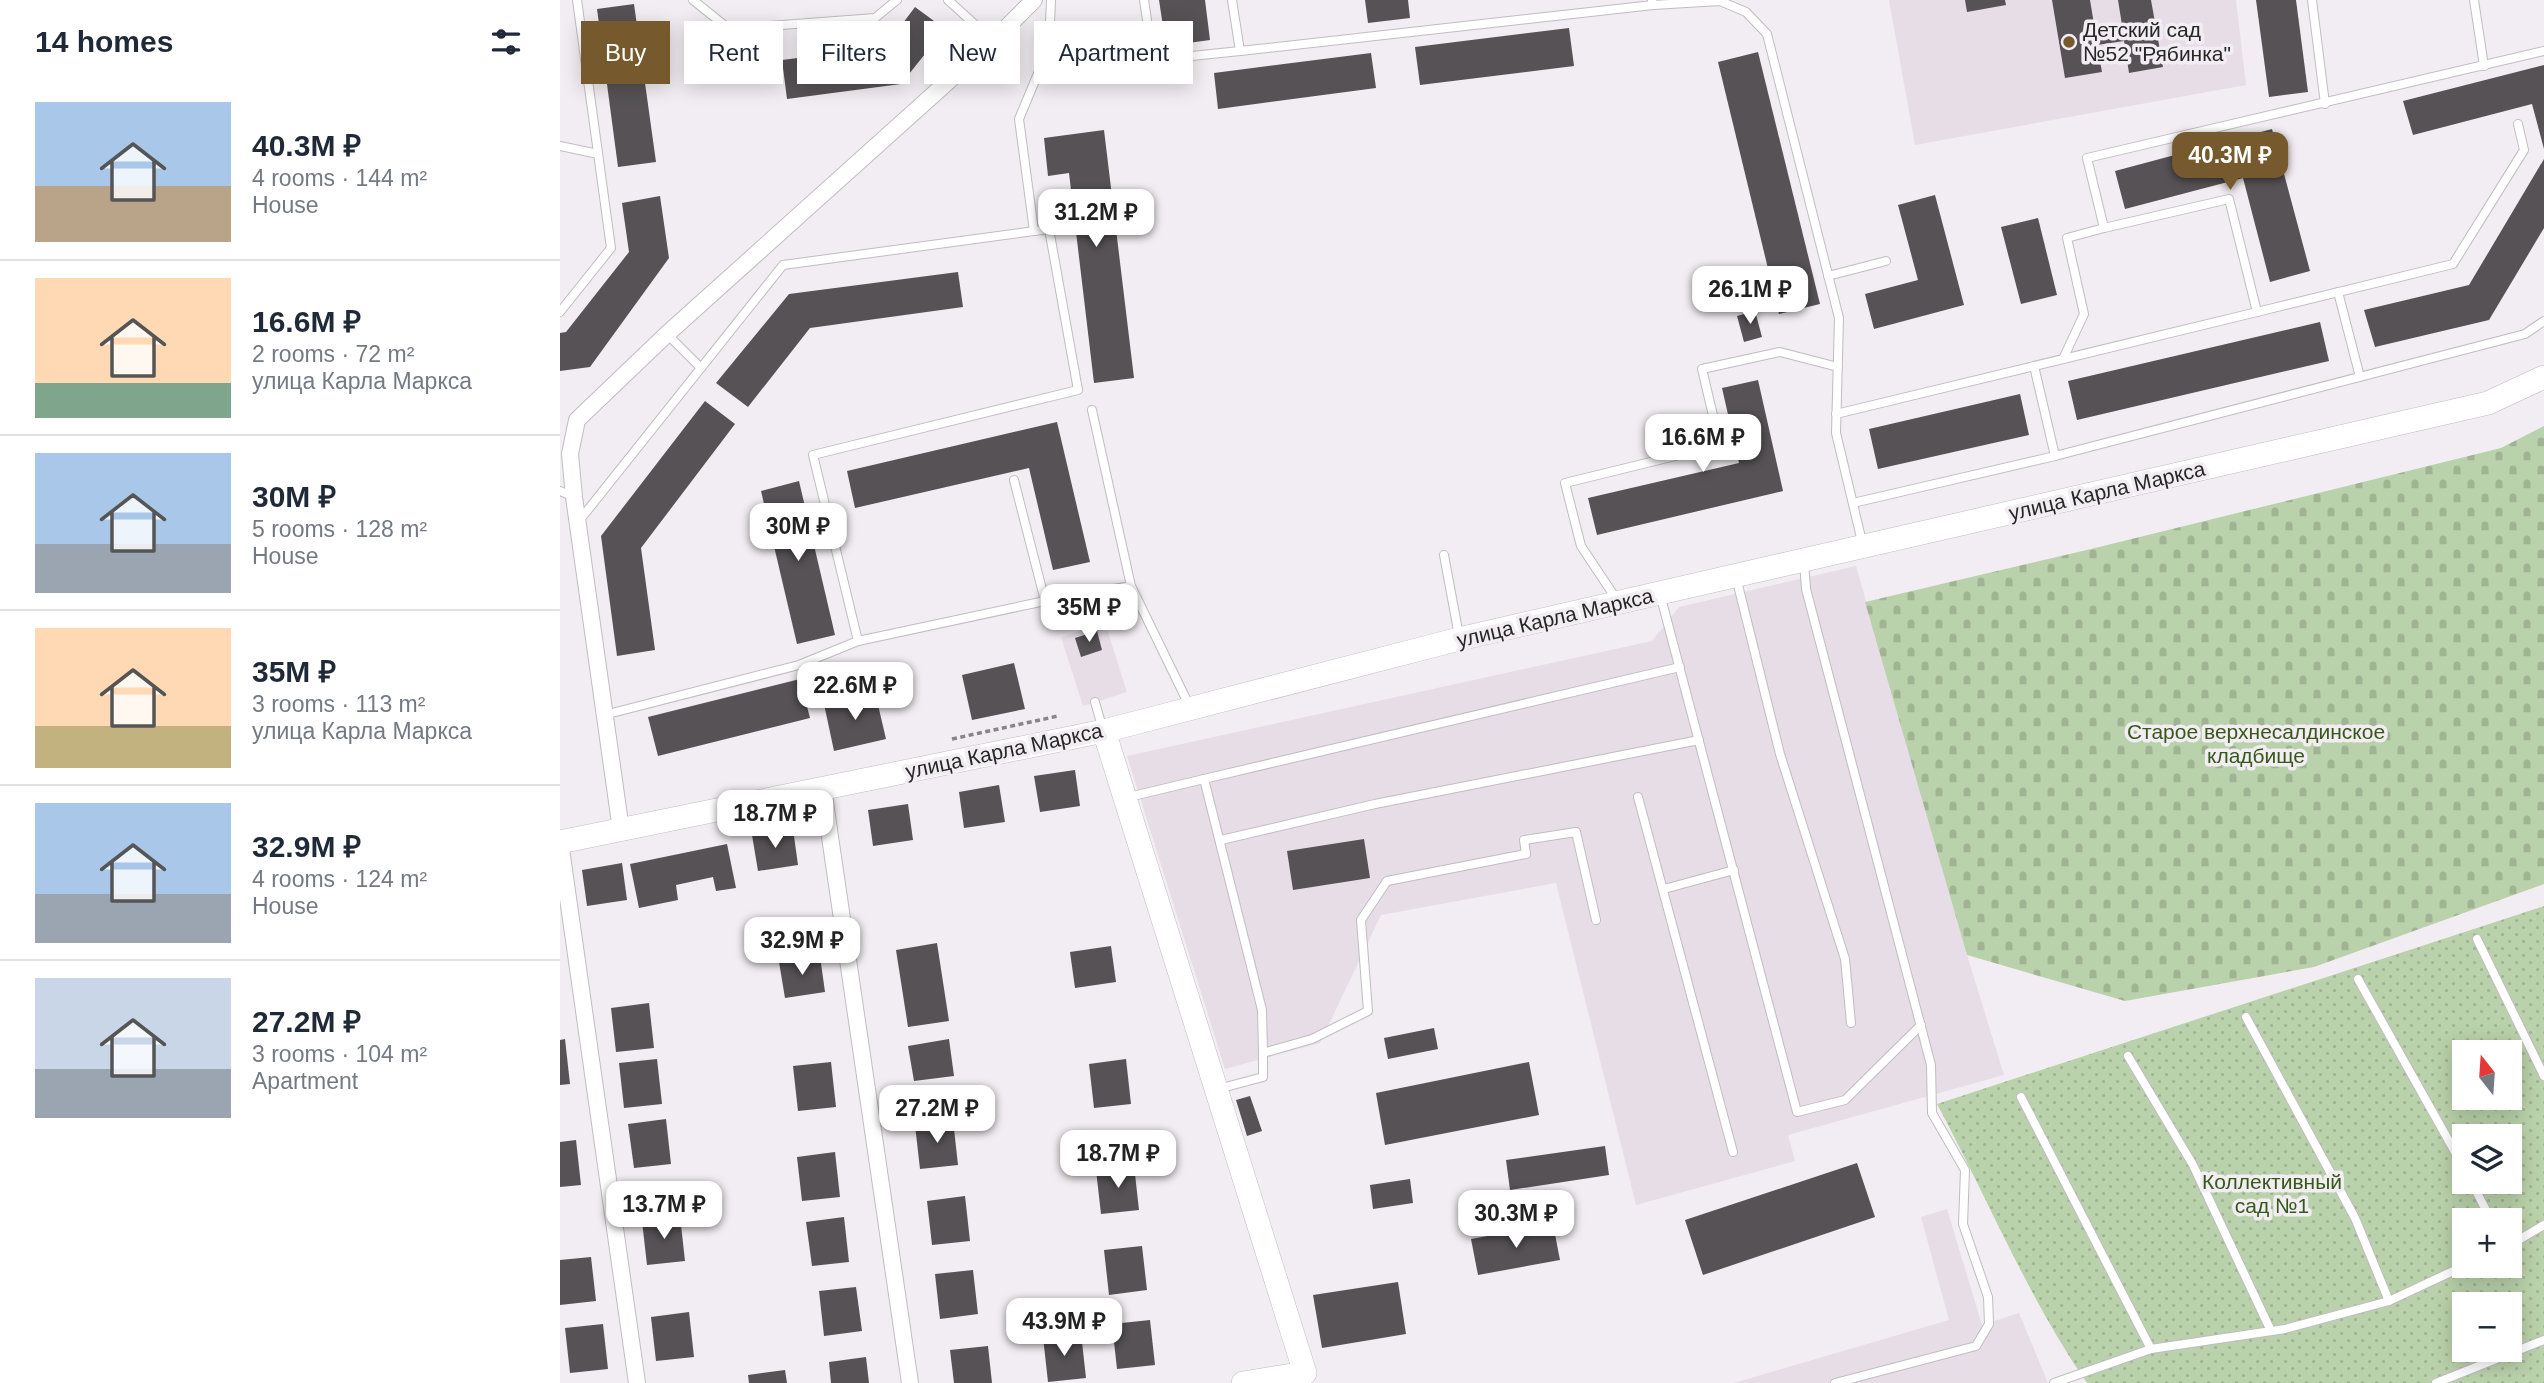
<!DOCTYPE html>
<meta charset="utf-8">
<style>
:root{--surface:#fff;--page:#f6f6f7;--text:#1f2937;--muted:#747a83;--line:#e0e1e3;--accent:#765a2d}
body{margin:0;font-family:Helvetica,sans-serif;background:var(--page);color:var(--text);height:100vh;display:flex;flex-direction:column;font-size:26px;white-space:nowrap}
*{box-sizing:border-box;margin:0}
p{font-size:23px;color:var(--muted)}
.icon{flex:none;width:38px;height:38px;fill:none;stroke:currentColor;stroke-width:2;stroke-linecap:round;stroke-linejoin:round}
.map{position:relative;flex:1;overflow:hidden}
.side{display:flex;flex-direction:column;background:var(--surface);width:560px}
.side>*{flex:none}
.top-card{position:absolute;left:21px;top:21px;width:665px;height:63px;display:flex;gap:14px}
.needle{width:46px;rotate:343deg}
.buttons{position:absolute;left:1892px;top:1040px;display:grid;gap:14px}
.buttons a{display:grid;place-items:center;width:70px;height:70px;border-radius:0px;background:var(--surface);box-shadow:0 4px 18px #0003;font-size:35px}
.price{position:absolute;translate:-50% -60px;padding:0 16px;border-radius:14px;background:#fff;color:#222;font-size:23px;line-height:46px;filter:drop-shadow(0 2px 4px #0008)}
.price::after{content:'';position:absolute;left:50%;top:42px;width:21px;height:16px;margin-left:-10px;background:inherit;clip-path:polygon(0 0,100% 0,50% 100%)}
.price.current{background:var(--accent);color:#fff}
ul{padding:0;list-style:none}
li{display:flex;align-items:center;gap:21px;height:175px;padding:0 35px}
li+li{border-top:2px solid var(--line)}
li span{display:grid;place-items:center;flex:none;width:196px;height:140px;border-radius:0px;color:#555}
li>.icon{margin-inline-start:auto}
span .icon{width:84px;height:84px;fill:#fffc;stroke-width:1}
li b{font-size:30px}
h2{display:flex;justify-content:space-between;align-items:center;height:84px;padding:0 35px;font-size:30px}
.chip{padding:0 24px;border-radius:0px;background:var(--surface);box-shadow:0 4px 18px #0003;font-size:24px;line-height:63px}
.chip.current{background:var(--accent);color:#fff}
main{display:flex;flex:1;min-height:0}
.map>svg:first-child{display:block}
</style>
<main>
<section class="side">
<h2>14 homes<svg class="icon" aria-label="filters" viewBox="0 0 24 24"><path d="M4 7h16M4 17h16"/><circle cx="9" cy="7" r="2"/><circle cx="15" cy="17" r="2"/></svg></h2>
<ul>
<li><span style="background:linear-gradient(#a9c7e8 60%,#b9a48a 0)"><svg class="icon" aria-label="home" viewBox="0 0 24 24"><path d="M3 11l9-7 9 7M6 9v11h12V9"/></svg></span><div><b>40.3M ₽</b><p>4 rooms · 144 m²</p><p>House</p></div></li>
<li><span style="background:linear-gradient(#ffd9b3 75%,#7fa58c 0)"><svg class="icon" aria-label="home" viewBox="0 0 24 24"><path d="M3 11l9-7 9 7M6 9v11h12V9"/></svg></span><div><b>16.6M ₽</b><p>2 rooms · 72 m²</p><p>улица Карла Маркса</p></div></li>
<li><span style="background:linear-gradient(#a9c7e8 65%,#9aa5b1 0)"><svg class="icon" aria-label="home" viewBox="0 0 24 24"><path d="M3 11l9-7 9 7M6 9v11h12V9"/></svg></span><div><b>30M ₽</b><p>5 rooms · 128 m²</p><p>House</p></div></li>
<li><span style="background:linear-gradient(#ffd9b3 70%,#c2b280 0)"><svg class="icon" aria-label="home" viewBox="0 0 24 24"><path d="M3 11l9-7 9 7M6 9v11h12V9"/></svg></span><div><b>35M ₽</b><p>3 rooms · 113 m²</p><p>улица Карла Маркса</p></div></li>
<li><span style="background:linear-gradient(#a9c7e8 65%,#9aa5b1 0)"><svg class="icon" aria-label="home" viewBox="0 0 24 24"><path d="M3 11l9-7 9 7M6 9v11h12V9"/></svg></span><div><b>32.9M ₽</b><p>4 rooms · 124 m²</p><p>House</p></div></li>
<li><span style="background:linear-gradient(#c9d6e8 65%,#9aa5b1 0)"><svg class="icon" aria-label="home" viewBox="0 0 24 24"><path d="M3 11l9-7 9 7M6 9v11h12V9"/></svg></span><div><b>27.2M ₽</b><p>3 rooms · 104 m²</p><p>Apartment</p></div></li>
</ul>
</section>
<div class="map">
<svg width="1984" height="1383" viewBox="0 0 1984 1383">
<defs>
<pattern id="grass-dots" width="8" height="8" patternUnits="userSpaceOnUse" patternTransform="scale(1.75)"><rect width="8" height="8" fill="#bad2ab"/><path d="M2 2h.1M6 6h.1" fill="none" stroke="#a0b493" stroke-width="1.8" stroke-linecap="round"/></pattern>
<pattern id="cemetery-stones" width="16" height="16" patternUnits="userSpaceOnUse" patternTransform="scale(1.75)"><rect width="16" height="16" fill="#bad2ab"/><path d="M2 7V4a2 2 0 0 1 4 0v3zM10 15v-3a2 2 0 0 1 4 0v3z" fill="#a0b493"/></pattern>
</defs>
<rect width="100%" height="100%" fill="#f2edf2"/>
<g fill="#e7dde7">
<polygon points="1329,0 1676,0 1686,85 1355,145"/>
<polygon points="1296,566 1407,955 1444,1075 1228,1135 1235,1161 1076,1205 996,883 821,915 760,1043 665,1069 567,756 1092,641 1119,607"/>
<polygon points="545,623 567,692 523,706 501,637"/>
<polygon points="1387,1209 1422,1325 1459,1313 1488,1383 1174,1383 1389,1320 1361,1217"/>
</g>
<path fill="url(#grass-dots)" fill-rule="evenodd" d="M1984,906V1383H1527C1467,1296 1427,1197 1377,1104ZM1904,1052H1950V1097H1904ZM1904,1136H1950V1181H1904ZM1904,1220H1950V1265H1904ZM1904,1304H1950V1349H1904Z"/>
<polygon fill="url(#cemetery-stones)" points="1984,426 1984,884 1754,967 1565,1001 1407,955 1305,602 1531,549 1941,448"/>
<g fill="#565256">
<polygon points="599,0 645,0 650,40 606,46"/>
<polygon points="805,0 848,0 850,18 808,23"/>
<polygon points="1405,0 1445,0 1446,5 1407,12"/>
<polygon points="1492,0 1530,0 1535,30 1562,25 1558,0 1591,0 1603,67 1569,73 1564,41 1537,45 1542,72 1505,78"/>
<polygon points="1696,0 1736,0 1748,92 1709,97"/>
<polygon points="74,4 96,162 58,167 37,9"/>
<polygon points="355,7 385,29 341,84 227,99 222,60 325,47"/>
<polygon points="1009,28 1014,66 860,85 855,47"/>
<polygon points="566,30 575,67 541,76 531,39"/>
<polygon points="1198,52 1260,304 1219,314 1158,62"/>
<polygon points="811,53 816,88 658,109 654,73"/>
<polygon points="1984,65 1984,149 1972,104 1853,135 1843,101"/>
<polygon points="1712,129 1750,271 1710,282 1683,178 1565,209 1555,171"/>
<polygon points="544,130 574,378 534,383 509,173 488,176 484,138"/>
<polygon points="1984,159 1984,228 1929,320 1815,347 1804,310 1909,285"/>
<polygon points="1375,195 1404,305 1314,329 1305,294 1358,280 1338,205"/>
<polygon points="100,196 109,258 30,367 0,371 0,333 6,332 69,252 62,203"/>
<polygon points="1478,218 1497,295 1461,304 1441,227"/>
<polygon points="398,272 403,307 250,328 188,407 156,383 229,294"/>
<polygon points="1195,311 1202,337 1184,342 1177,316"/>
<polygon points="1760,322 1769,361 1517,420 1508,381"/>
<polygon points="1198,380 1223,491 1037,535 1028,498 1179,463 1162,388"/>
<polygon points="1460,394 1469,435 1318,469 1309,429"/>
<polygon points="145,401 175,424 81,548 95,650 57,656 41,536"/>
<polygon points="497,422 530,562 493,570 469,468 295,508 287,471"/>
<polygon points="239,481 275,635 237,644 201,491"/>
<polygon points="537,631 542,650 521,657 515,638"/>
<polygon points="454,663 465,709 412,720 402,675"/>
<polygon points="240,679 250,718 98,756 88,717"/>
<polygon points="315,692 326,739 274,751 264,704"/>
<polygon points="515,770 520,806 480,812 474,776"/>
<polygon points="439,785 445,822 404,828 399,792"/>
<polygon points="348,804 353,840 313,846 308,810"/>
<polygon points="233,829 238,865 198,871 192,835"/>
<polygon points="804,839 810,878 733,890 727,851"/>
<polygon points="167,844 176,888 156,891 153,877 116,885 118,900 79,908 70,864"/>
<polygon points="62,863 67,900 27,906 22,870"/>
<polygon points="377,943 389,1021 348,1027 336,950"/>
<polygon points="551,946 556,982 515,988 510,952"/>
<polygon points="260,956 265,992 225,998 219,962"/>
<polygon points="89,1003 94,1048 56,1052 51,1008"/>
<polygon points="874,1028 878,1049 828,1059 824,1038"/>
<polygon points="5,1039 10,1084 0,1085 0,1040"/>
<polygon points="389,1039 394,1076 354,1081 348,1046"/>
<polygon points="97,1059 102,1104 64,1108 59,1063"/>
<polygon points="566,1059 571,1104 534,1108 529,1064"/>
<polygon points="271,1062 276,1107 238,1111 233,1066"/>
<polygon points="969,1062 979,1115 825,1145 816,1093"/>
<polygon points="690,1096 702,1131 687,1136 676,1100"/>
<polygon points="106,1119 111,1164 74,1168 68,1124"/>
<polygon points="393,1120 398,1165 360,1169 355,1125"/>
<polygon points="16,1140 21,1185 0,1187 0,1142"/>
<polygon points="1045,1146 1049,1175 950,1190 946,1160"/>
<polygon points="275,1152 280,1197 242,1201 237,1157"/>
<polygon points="1297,1163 1315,1217 1143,1275 1125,1220"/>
<polygon points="574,1165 579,1210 541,1214 536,1170"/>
<polygon points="850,1179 853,1203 813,1209 810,1185"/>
<polygon points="405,1196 410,1241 372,1245 367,1201"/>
<polygon points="120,1216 125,1261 87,1265 82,1221"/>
<polygon points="284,1217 289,1262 252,1266 246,1222"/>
<polygon points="993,1224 1000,1260 918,1275 911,1239"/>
<polygon points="582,1246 587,1290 549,1295 544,1250"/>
<polygon points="31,1257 36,1301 0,1305 0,1260"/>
<polygon points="413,1270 418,1314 380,1319 375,1274"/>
<polygon points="838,1282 846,1334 762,1348 753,1295"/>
<polygon points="296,1287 302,1331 264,1336 259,1291"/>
<polygon points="129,1312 134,1357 96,1361 91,1317"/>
<polygon points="590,1320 595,1365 557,1369 552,1324"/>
<polygon points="43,1324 48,1369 10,1373 5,1328"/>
<polygon points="521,1333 526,1378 488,1382 483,1337"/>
<polygon points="428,1346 432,1383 394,1383 390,1350"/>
<polygon points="306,1357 309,1383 271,1383 269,1362"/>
<polygon points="225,1370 227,1383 189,1383 188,1375"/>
</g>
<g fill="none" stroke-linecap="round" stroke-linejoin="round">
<defs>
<g id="lane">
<polyline points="133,0 169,29 315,18 337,0"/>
<polyline points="388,0 433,41"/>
<polyline points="584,0 593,60 680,51"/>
<polyline points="672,0 680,51 1093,5"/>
<polyline points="1092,0 1093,5 1160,1 1186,12 1207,34 1279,318 1276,433 1303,546"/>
<polyline points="1752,0 1765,104"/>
<polyline points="1914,0 1924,66"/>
<polyline points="1958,124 1964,150 1893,264 1697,312 1669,199 1544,228 1527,158 1984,51"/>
<polyline points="0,146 38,154"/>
<polyline points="474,231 459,119 489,47 491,0"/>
<polyline points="1268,276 1326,261"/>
<polyline points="1778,292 1800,377"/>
<polyline points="0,312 51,248 17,0"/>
<polyline points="107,334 141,368"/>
<polyline points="1503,359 1524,314 1507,238 1544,228"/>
<polyline points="1474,366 1495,456"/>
<polyline points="532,410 571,586 629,705"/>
<polyline points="1276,414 1697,312"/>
<polyline points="454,480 485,601"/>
<polyline points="0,491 14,497"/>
<polyline points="1293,503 1495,456 1965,334 1984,321"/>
<polyline points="19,521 223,265 489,229 518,390 253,455 298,641 239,665 44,715"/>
<polyline points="884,555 899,636"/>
<polyline points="1244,562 1246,589 1371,1065 1372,1113 1405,1170 1403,1224 1428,1297 1429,1324 1416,1346 1275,1383"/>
<polyline points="1176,577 1220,754 1285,959 1291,1023"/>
<polyline points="1100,594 1237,1112 1285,1100 1361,1025"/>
<polyline points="1057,600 1021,546 1005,483 1160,445 1142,369 1220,352 1278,367"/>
<polyline points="298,641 485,601 571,586"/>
<polyline points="535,702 543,730"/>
<polyline points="569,797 644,779"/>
<polyline points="1078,797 1173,1152"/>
<polyline points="661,840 815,804 1139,740"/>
<polyline points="1104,889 1174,870"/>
<polyline points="1917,939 1984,1076"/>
<polyline points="1798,979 1904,1168"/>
<polyline points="1686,1017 1795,1218 1829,1301"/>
<polyline points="703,1053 702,1010 644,779 1120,667"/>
<polyline points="1568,1056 1633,1165 1711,1331"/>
<polyline points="658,1089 703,1077 703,1053 752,1039 808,1011 801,920 827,881 966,854 964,840 1016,832 1036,920"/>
<polyline points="1461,1097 1591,1349"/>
<polyline points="1911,1181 1931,1220"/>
<polyline points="1950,1245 1984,1225"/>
<polyline points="1494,1383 1591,1349 1725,1329 1829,1301 1906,1265"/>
<polyline points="1876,1383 1984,1340"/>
</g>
<g id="street">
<polyline points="263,789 350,1383"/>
<polyline points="61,830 14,497 10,454 17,420 107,334 433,41 474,0"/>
<polyline points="0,842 77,1383"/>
</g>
<g id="secondary">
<polyline points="544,731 745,1373 683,1383"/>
<polyline points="0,842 544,731 899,639 1928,403 1984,377"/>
</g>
</defs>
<use href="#lane" stroke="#c1bcc1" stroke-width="10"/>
<use href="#street" stroke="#c1bcc1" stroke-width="18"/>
<use href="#secondary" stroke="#c1bcc1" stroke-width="24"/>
<polyline stroke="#888588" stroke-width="3.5" stroke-dasharray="5 3.5" stroke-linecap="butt" points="392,739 498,716"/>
<use href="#lane" stroke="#fff" stroke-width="8"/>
<use href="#street" stroke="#fff" stroke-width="16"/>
<use href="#secondary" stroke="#fff" stroke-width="23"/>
</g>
<circle fill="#765a2d" stroke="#f2edf2" stroke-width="2.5" cx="1509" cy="42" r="7"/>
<g text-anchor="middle" stroke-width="7" stroke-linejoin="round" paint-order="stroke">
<g font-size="21" fill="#272627" stroke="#f2edf2" text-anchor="start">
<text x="1523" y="37">Детский сад<tspan x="1523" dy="24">№52 "Рябинка"</tspan></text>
</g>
<g font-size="21" fill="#272627" stroke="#f2edf2">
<text transform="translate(1547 491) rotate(-13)" y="7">улица Карла Маркса</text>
<text transform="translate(995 618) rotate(-13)" y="7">улица Карла Маркса</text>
<text transform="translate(444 751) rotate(-12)" y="7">улица Карла Маркса</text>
</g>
<g font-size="21" fill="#365819" stroke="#f2edf2">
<text x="1696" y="739">Старое верхнесалдинское<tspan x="1696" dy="24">кладбище</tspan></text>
<text x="1712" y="1189">Коллективный<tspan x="1712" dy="24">сад №1</tspan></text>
</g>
</g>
</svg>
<div class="buttons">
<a><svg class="needle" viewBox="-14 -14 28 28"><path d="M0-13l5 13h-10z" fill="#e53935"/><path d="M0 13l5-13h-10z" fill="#747a83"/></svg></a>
<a><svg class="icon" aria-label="layers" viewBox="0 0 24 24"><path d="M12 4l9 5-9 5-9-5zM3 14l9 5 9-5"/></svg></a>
<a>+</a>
<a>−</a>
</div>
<b class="price current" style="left:1670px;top:192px">40.3M ₽</b>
<b class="price" style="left:536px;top:249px">31.2M ₽</b>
<b class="price" style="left:1190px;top:326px">26.1M ₽</b>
<b class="price" style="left:1143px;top:474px">16.6M ₽</b>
<b class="price" style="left:238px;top:563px">30M ₽</b>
<b class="price" style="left:529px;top:644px">35M ₽</b>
<b class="price" style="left:295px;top:722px">22.6M ₽</b>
<b class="price" style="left:215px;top:850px">18.7M ₽</b>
<b class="price" style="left:242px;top:977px">32.9M ₽</b>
<b class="price" style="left:377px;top:1145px">27.2M ₽</b>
<b class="price" style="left:558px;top:1190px">18.7M ₽</b>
<b class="price" style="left:104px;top:1241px">13.7M ₽</b>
<b class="price" style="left:956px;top:1250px">30.3M ₽</b>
<b class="price" style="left:504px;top:1358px">43.9M ₽</b>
<div class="top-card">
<a class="chip current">Buy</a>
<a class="chip">Rent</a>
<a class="chip">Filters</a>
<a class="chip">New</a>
<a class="chip">Apartment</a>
</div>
</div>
</main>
